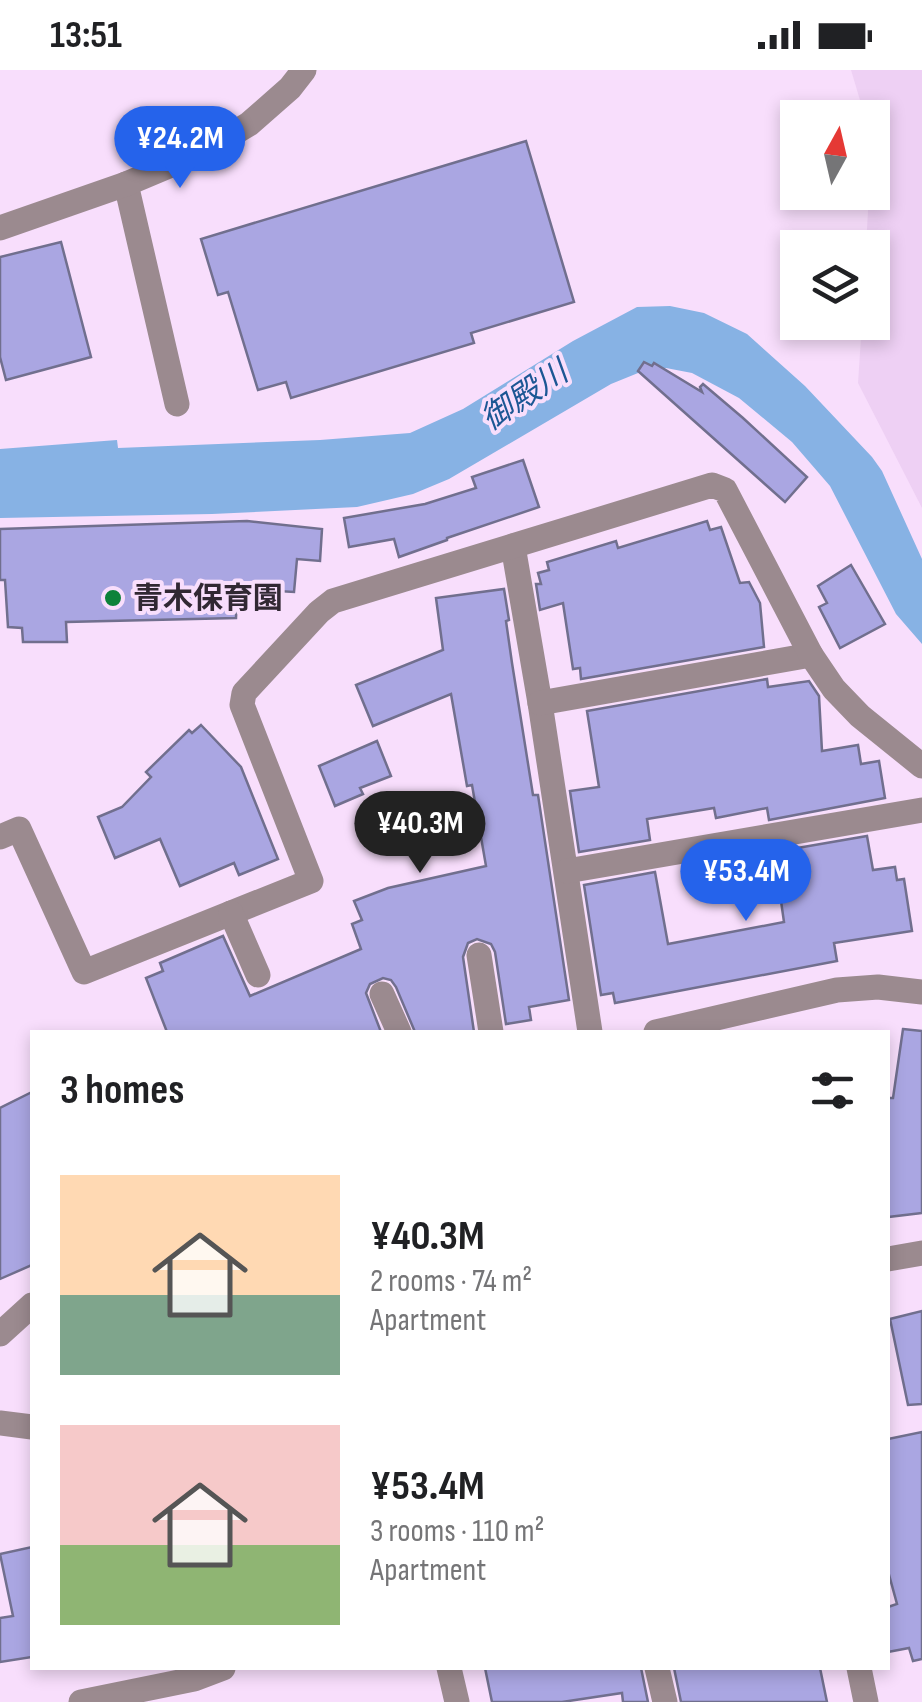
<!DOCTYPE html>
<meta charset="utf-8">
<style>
:root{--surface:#fff;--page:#f2f2f2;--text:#202124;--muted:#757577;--accent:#2563eb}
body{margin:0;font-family:"Sofia Sans Condensed","Noto Sans JP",sans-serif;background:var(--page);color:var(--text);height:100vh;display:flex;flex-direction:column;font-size:38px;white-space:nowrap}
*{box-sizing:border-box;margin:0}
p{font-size:32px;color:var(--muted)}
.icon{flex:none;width:55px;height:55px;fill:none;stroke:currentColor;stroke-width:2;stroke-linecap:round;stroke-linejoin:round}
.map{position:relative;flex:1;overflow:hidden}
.drawer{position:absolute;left:30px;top:960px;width:860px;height:640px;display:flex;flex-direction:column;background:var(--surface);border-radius:0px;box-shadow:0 5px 15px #0003}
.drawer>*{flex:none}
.needle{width:65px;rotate:8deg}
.tools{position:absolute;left:780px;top:30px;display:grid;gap:20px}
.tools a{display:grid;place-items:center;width:110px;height:110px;border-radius:0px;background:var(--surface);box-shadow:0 5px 15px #0003;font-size:50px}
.price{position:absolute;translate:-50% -85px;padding:0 22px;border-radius:35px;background:var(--accent);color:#fff;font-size:32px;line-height:65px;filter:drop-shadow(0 2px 5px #0008)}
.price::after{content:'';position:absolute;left:50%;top:60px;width:30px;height:22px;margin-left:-15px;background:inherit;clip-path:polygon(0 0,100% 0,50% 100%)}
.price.current{background:#222;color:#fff}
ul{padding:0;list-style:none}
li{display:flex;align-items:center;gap:30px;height:250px;padding:0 30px}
li span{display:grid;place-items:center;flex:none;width:280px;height:200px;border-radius:0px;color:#555}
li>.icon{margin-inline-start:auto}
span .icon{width:120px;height:120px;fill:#fffc;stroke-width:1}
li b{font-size:42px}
h2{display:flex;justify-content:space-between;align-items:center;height:120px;padding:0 30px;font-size:42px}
.status{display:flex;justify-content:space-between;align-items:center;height:70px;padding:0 50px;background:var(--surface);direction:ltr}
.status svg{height:28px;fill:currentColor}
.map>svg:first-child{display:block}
</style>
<div class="status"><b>13:51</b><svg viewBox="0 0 49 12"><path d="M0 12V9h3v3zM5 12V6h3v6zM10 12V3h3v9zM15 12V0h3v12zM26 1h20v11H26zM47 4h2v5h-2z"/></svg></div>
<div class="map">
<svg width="922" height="1632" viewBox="0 0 922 1632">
<rect width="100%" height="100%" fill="#f8defc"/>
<polygon fill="#eed0f4" points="851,0 922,0 922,438 858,313 862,253 872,252 872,178 866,177 869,123 872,122 872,48 865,47"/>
<polygon fill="#87b2e4" points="670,236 704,243 747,264 805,316 872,387 882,401 922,489 922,574 896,544 830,416 792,372 739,328 692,303 666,298 643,301 611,314 449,409 413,424 357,437 212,444 0,448 0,379 117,370 118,378 320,370 410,363 463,339 573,271 637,237"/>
<g fill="#aaa6e2" stroke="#716f8e" stroke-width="2.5">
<polygon points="526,71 574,232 471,263 474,273 291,328 286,312 258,320 228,222 218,225 201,169"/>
<polygon points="61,172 91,287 6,310 0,287 0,187"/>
<polygon points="644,292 652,296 654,293 702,322 700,317 703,314 743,348 807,407 785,432 638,301"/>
<polygon points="523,390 539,437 447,468 447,470 399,487 394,469 349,477 344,448 425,434 476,418 472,407"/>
<polygon points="247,451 322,459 320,491 297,489 294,522 278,521 278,526 237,523 236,548 66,552 67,572 23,572 22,558 8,557 5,510 0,510 0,459"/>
<polygon points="707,451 710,460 721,457 740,513 749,512 760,533 764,577 581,609 580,598 573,599 563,533 540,540 536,514 541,514 538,503 549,500 547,492 616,471 618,478"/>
<polygon points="851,495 885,554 840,578 819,537 827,533 818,516"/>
<polygon points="504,519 509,550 506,551 512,593 533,725 538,725 569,930 529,937 531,950 506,954 495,882 491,874 477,869 468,873 463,887 474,962 415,962 396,917 391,910 383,908 370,914 366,923 381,962 167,962 146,908 163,901 160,893 223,866 250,926 361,879 352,854 362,850 354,831 388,818 486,796 472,715 467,716 451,624 373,656 356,615 443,580 436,528"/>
<polygon points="767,609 768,617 809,611 819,626 822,681 858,675 861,694 879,691 885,728 769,750 767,738 716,748 714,738 647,749 650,770 579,782 570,721 599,717 587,641"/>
<polygon points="201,655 241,697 278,789 239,805 234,793 180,816 160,769 115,788 98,747 122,737 151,707 146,702 189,660 192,663"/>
<polygon points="377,671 391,706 360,718 363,724 335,736 319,696"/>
<polygon points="867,766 873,800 895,797 897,810 904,809 912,861 834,873 837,891 615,933 613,923 601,925 584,815 655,802 668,874 784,852 774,782"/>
<polygon points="903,959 922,961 922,1143 888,1147 888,1028 893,1028"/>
<polygon points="32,1022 32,1195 0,1209 0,1038"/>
<polygon points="922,1241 922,1334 908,1335 890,1249"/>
<polygon points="922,1362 922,1589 913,1591 909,1578 888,1582 888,1537 897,1534 888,1501 888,1369"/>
<polygon points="32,1477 32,1587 0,1592 0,1548 13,1546 0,1484"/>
<polygon points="485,1598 641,1598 648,1632 623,1632 622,1623 562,1632 492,1632"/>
<polygon points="674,1598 820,1598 827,1632 681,1632"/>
</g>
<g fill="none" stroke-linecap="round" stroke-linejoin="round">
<g stroke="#9b8a8f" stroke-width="25">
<polyline points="126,114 177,334"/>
<polyline points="0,158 126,114 202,82 249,54 290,18 304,0"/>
<polyline points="513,476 540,633 590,962"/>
<polyline points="540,633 811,585"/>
<polyline points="0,767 19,759 84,902 311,811 242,635 244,623 319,542 333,531 712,415 725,420 811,585 834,619 860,646 922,696"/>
<polyline points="567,801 922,740"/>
<polyline points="231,843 258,905"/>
<polyline points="479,885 491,962"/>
<polyline points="382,924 399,962"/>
<polyline points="656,962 837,920 878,917 922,922"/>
<polyline points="888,1189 922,1183"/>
<polyline points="0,1264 32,1235"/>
<polyline points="0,1353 32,1357"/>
<polyline points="449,1598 457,1632"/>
<polyline points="657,1598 665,1632"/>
<polyline points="859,1598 866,1632"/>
<polyline points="81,1632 194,1609 223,1598"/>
</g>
</g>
<circle fill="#0d823a" stroke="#f8defc" stroke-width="4" cx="113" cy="528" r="10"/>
<g text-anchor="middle" stroke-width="8" stroke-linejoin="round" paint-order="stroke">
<g font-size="30" font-weight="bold" fill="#312833" stroke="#f8defc" text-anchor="start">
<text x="133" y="538">青木保育園</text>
</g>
<g font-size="32" font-style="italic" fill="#1c5794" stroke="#f8defc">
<text transform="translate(524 325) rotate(-34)" y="11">御殿川</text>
</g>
</g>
</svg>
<div class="tools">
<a><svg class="needle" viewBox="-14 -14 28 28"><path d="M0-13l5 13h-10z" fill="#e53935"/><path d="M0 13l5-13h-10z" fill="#757577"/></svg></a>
<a><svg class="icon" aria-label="layers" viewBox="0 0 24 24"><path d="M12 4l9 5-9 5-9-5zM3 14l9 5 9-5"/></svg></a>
</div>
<b class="price" style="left:180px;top:121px">¥24.2M</b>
<b class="price current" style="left:420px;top:806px">¥40.3M</b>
<b class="price" style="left:746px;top:854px">¥53.4M</b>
<section class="drawer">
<h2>3 homes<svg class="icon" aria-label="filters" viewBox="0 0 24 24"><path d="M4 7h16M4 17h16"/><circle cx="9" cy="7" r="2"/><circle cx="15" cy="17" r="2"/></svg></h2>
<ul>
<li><span style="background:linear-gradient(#ffd9b3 60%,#7fa58c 0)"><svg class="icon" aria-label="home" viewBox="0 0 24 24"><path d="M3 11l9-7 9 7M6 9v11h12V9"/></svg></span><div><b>¥40.3M</b><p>2 rooms · 74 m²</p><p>Apartment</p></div></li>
<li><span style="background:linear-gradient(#f6c9c9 60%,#8fb573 0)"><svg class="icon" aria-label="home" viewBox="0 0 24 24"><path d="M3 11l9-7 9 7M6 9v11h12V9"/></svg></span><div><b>¥53.4M</b><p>3 rooms · 110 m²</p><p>Apartment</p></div></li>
</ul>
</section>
</div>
